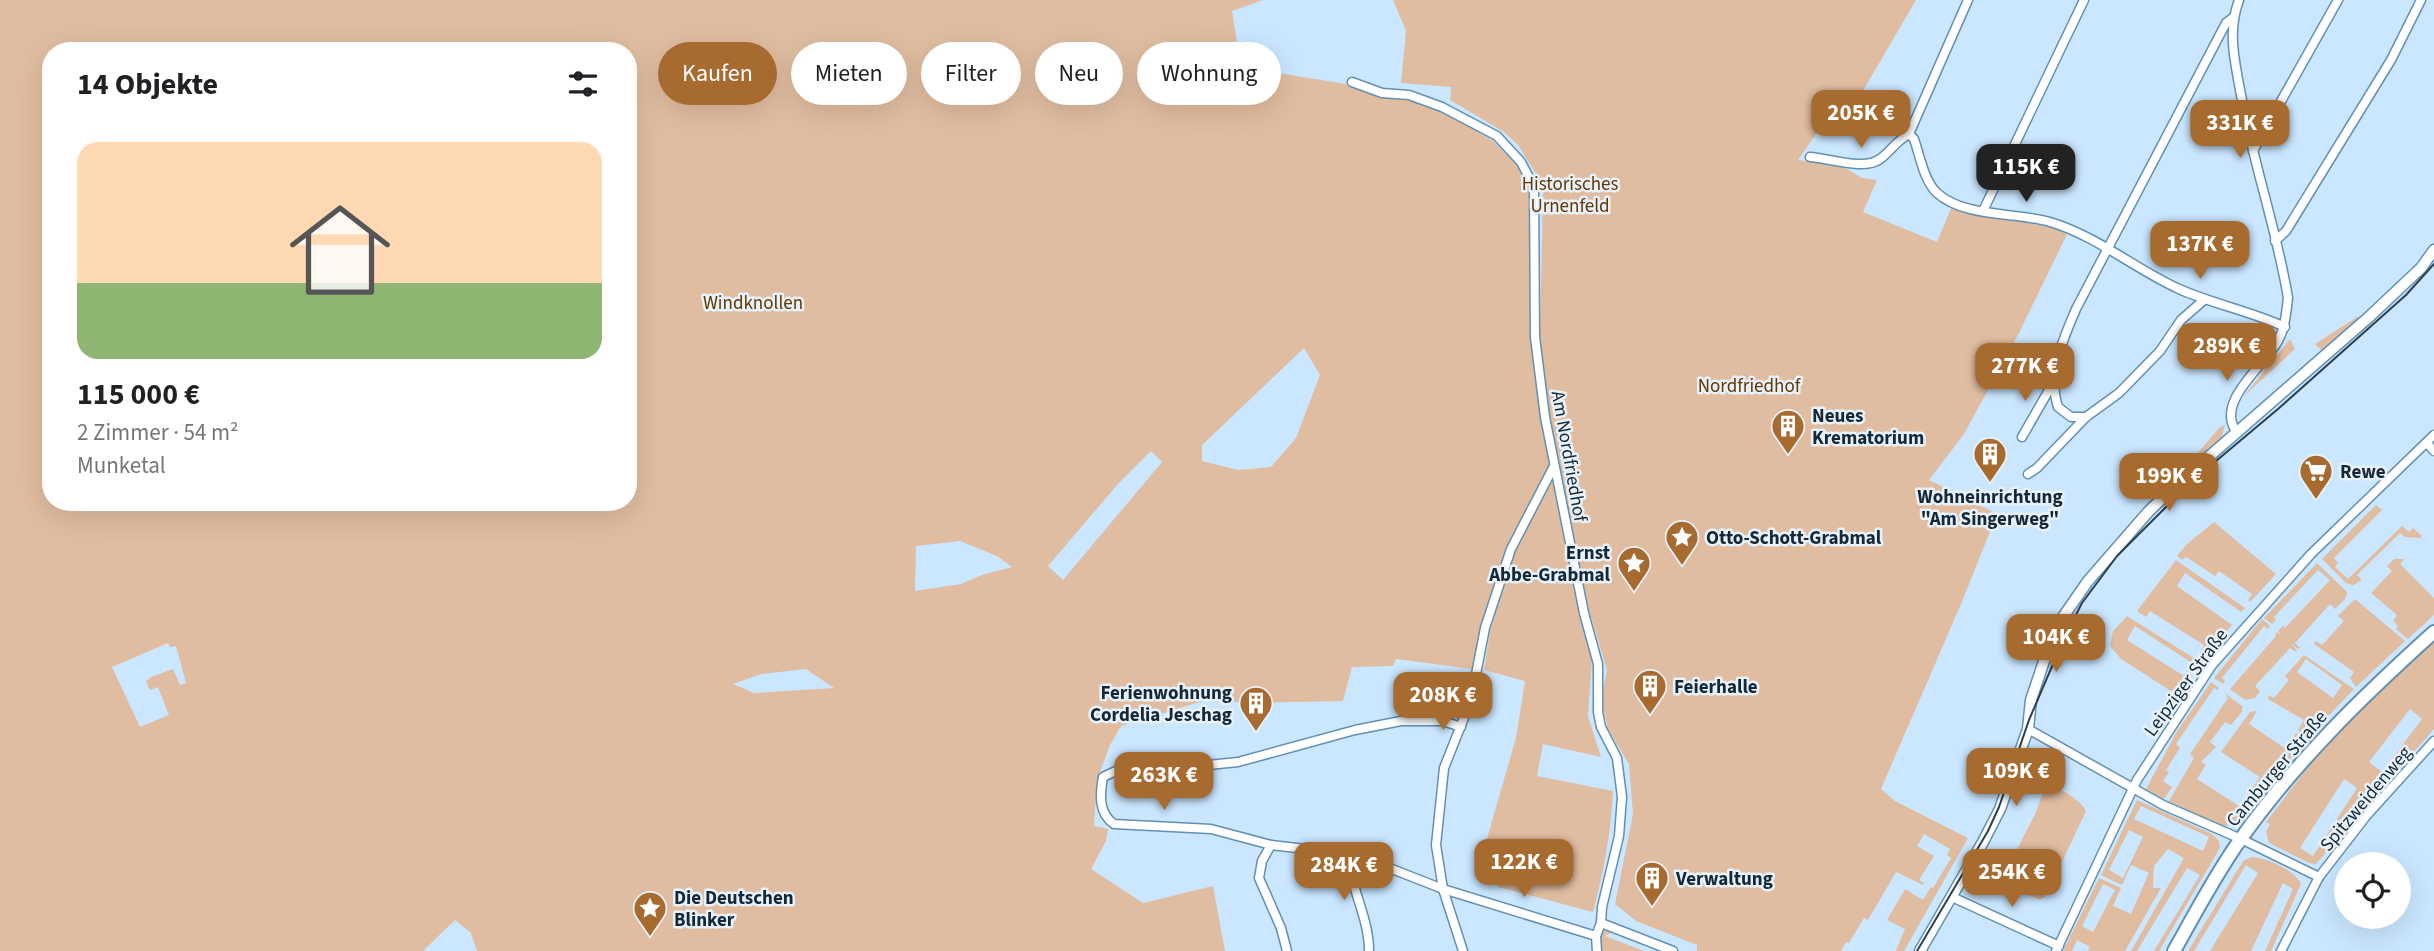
<!DOCTYPE html>
<html lang="de">
<meta charset="utf-8">
<style>
:root{--surface:#fff;--page:#f6f6f6;--text:#202124;--muted:#757577;--line:#e0e0e0;--accent:#a86b2f}
body{margin:0;font-family:"Source Sans 3",sans-serif;background:var(--page);color:var(--text);height:100vh;display:flex;flex-direction:column;font-size:26px;white-space:nowrap}
*{box-sizing:border-box;margin:0}
p{font-size:23px;color:var(--muted)}
.icon{flex:none;width:38px;height:38px;fill:none;stroke:currentColor;stroke-width:2;stroke-linecap:round;stroke-linejoin:round}
.map{position:relative;flex:1;overflow:hidden}
.sheet{position:absolute;left:42px;top:42px;width:595px;height:469px;display:flex;flex-direction:column;background:var(--surface);border-radius:28px;box-shadow:0 7px 28px #0002}
.sheet>*{flex:none}
.guide{position:absolute;left:658px;top:42px;width:665px;height:63px;display:flex;gap:14px}
.buttons{position:absolute;left:2334px;top:852px;display:grid;gap:14px}
.buttons a{display:grid;place-items:center;width:77px;height:77px;border-radius:50%;background:var(--surface);box-shadow:0 7px 28px #0002;font-size:35px}
.price{position:absolute;translate:-50% -60px;padding:0 16px;border-radius:14px;background:var(--accent);color:#fff;font-size:23px;line-height:46px;filter:drop-shadow(0 2px 4px #0008)}
.price::after{content:'';position:absolute;left:50%;top:42px;width:21px;height:16px;margin-left:-10px;background:inherit;clip-path:polygon(0 0,100% 0,50% 100%)}
.price.current{background:#222;color:#fff}
ul{padding:0;list-style:none}
li{display:grid;align-content:center;gap:14px;height:371px;padding:0 35px}
li+li{border-top:2px solid var(--line)}
li span{display:grid;place-items:center;height:217px;border-radius:21px;color:#555}
li>.icon{margin-inline-start:auto}
span .icon{width:126px;height:126px;fill:#fffc;stroke-width:1}
li b{font-size:30px}
h2{display:flex;justify-content:space-between;align-items:center;height:84px;padding:0 35px;font-size:30px}
.pill{padding:0 24px;border-radius:32px;background:var(--surface);box-shadow:0 7px 28px #0002;font-size:24px;line-height:63px}
.pill.current{background:var(--accent);color:#fff}
.map>svg:first-child{display:block}
</style>
<div class="map">
<svg width="2434" height="951" viewBox="0 0 2434 951">
<rect width="100%" height="100%" fill="#cae7ff"/>
<g fill="#e0bda0" fill-rule="evenodd">
<path d="M0,0H1263L1232,11L1241,67L1352,85L1381,95L1408,99L1438,108L1493,141L1516,164L1529,188L1531,338L1540,418L1550,464L1505,551L1482,627L1472,669L1396,659L1393,666L1352,667L1343,701L1250,703L1206,700L1121,726L1110,745L1097,780L1094,826L1108,829L1106,841L1091,869L1143,903L1213,886L1225,951H477L471,933L455,920L423,951H0ZM51,51H628V502H51ZM1304,348L1320,375L1296,438L1271,467L1238,470L1202,461V445ZM1151,451L1162,462L1063,580L1048,566L1118,484ZM960,541L997,556L1012,567L982,575L961,584L915,591L916,546ZM168,643L170,647L176,646L186,683L180,685L173,669L151,677L146,681L150,690L158,687L169,715L140,727L112,667ZM806,669L834,688L754,693L733,684L761,674Z"/>
<polygon points="1393,0 1916,0 1857,101 1844,114 1830,114 1798,160 1842,166 1862,178 1877,180 1863,212 1937,242 1952,206 1986,216 2051,227 2067,234 2019,333 1964,434 1929,480 1997,514 1961,604 1881,789 1895,801 1968,838 1904,951 1896,951 1905,929 1887,920 1905,889 1923,900 1931,887 1933,888 1951,858 1947,855 1950,849 1924,834 1917,846 1934,856 1919,880 1924,883 1923,885 1896,872 1868,920 1864,918 1849,943 1846,942 1841,951 1697,951 1697,945 1636,921 1615,904 1633,814 1629,764 1608,729 1601,699 1607,670 1589,610 1546,401 1540,336 1543,185 1518,145 1504,132 1450,100 1451,87 1401,83 1406,31"/>
<polygon points="2357,317 2360,318 2321,350 2315,344"/>
<polygon points="2290,339 2295,349 2243,397"/>
<polygon points="2225,425 2221,439 2173,482 2220,427"/>
<path d="M1552,478L1592,659L1588,716L1601,757L1543,744L1537,776L1613,791C1611,833 1604,871 1593,912L1498,887L1507,852L1486,842L1516,738L1525,681L1484,670L1490,632L1514,553Z"/>
<polygon points="2376,505 2382,510 2334,558 2338,563 2335,567 2348,579 2402,526 2409,532 2413,528 2422,536 2420,538 2405,537 2400,533 2357,575 2362,580 2353,585 2346,583 2322,559"/>
<polygon points="2214,522 2276,574 2250,602 2248,600 2252,594 2219,571 2215,576 2186,557 2182,560 2177,556 2186,545"/>
<polygon points="2394,559 2404,559 2400,564 2434,598 2434,615 2408,639 2396,629 2398,626 2393,621 2397,615 2371,593 2392,571 2387,566"/>
<polygon points="2176,560 2245,608 2241,612 2185,573 2177,586 2232,625 2206,655 2201,651 2204,645 2150,611 2146,617 2137,611"/>
<polygon points="2317,563 2347,592 2346,598 2335,609 2330,604 2295,643 2300,648 2298,649 2291,643 2297,651 2296,652 2290,648 2255,686 2260,691 2255,698 2245,700 2230,689 2276,636 2275,635 2277,632 2281,636 2278,631 2283,626 2285,628 2330,580 2318,570 2274,617 2276,620 2272,624 2264,618"/>
<polygon points="2355,599 2405,641 2356,687 2350,678 2354,672 2314,644 2316,641 2322,645 2344,621 2338,616"/>
<path d="M2127,616L2200,662L2177,695L2121,659L2110,646L2113,631ZM2135,626L2192,663L2184,676L2127,640Z"/>
<polygon points="2262,619 2270,626 2268,629 2264,626 2222,678 2225,681 2223,684 2214,678"/>
<path d="M2434,640V729L2316,864L2309,863L2269,843L2266,832L2270,824L2266,822L2308,767L2360,709ZM2410,709L2422,719L2382,772L2369,762ZM2344,779L2357,788L2313,856L2300,848Z"/>
<path d="M2304,655L2354,689L2308,737L2298,730L2304,720L2268,699L2269,695L2274,698L2289,680L2285,676ZM2306,659L2342,685L2333,698L2297,672Z"/>
<polygon points="2211,682 2219,688 2218,690 2214,688 2176,744 2180,748 2166,770 2169,772 2163,781 2172,787 2164,799 2146,789 2176,733"/>
<polygon points="2226,694 2242,706 2242,712 2231,725 2225,722 2210,742 2216,747 2201,762 2206,765 2197,779 2239,806 2260,777 2221,752 2250,712 2257,711 2249,724 2286,749 2296,733 2306,739 2240,821 2230,823 2225,828 2169,801 2194,758 2190,754 2228,698"/>
<path d="M2047,787C2059,786 2081,800 2086,811L2046,896L2040,900L2008,886L2004,875L2035,814L2044,790Z"/>
<path d="M2137,800L2212,834L2219,841L2220,848L2159,951H2154L2200,875L2187,868L2137,951H2131L2184,858L2168,849L2154,866L2153,888H2161L2125,951H2088L2090,947L2077,940L2072,951H2063L2099,878L2121,888L2113,906L2131,914L2149,873L2131,865L2122,885L2101,875ZM2141,806L2209,837L2203,851L2134,819ZM2129,830L2143,837L2123,878L2109,870ZM2103,884L2115,890L2093,932L2082,926Z"/>
<path d="M2252,857C2267,858 2295,870 2301,884L2271,951H2265L2293,889L2283,883L2251,951H2210L2258,873L2246,865L2194,951H2188L2240,866L2244,860Z"/>
<polygon points="1603,931 1613,932 1605,936 1644,951 1602,951 1600,936"/>
</g>
<g fill="none" stroke-linecap="round" stroke-linejoin="round">
<defs>
<g id="minor">
<polyline points="1352,82 1382,93 1409,95 1442,107 1497,136 1521,162 1534,187 1535,337 1545,417 1584,613 1598,664 1598,712 1601,727 1617,758 1622,797 1619,836 1602,907 1601,923 1596,936 1597,951"/>
<path d="M1909,134L1914,139C1920,156 1924,181 1937,193C1965,218 2016,212 2050,222C2097,236 2135,269 2179,289C2213,304 2250,311 2285,327"/>
<polyline points="1909,134 1968,0"/>
<polyline points="2253,151 2338,0"/>
<path d="M1810,157C1829,158 1864,171 1880,159C1891,151 1896,141 1909,134"/>
<polyline points="1983,211 2084,0"/>
<polyline points="2275,241 2286,231 2391,60 2421,0"/>
<path d="M2086,417H2071L2058,407C2047,373 2063,340 2076,309L2216,42L2226,23L2234,17"/>
<path d="M2236,431C2215,401 2266,364 2278,341C2285,328 2286,314 2288,298C2277,230 2253,163 2241,95C2235,62 2227,32 2239,0"/>
<polyline points="2022,437 2053,383"/>
<polyline points="2427,443 2434,451"/>
<polyline points="2028,474 2037,468 2086,417 2119,393 2160,351 2181,320 2205,299"/>
<path d="M1461,727L1443,721H1401L1355,730L1238,762L1179,768L1120,769L1103,777C1100,794 1098,813 1114,824L1211,829L1271,845L1348,854L1369,860L1443,889L1596,936"/>
<polyline points="2028,729 2163,805 2241,839 2319,877"/>
<polyline points="1271,845 1262,861 1259,878 1281,928 1287,951"/>
<path d="M1348,854C1350,888 1369,917 1369,951"/>
<polyline points="1952,897 2059,946"/>
<polyline points="1601,923 1673,951"/>
<polyline points="1463,951 1443,889 1436,845 1444,768 1471,700 1485,628 1511,549 1554,466"/>
<polyline points="2056,951 2137,780 2212,665 2311,554 2434,435"/>
<polyline points="2281,951 2319,877 2367,815 2434,741"/>
</g>
<polyline id="tertiary" points="1920,951 1983,842 2000,809 2028,729 2031,700 2044,661 2063,617 2088,581 2149,511 2173,488 2369,317 2421,268 2434,250"/>
<path id="primary" d="M2174,951C2195,914 2215,875 2240,840C2295,762 2363,696 2434,632"/>
</defs>
<use href="#minor" stroke="#6190b4" stroke-width="11"/>
<use href="#tertiary" stroke="#6190b4" stroke-width="13"/>
<use href="#primary" stroke="#6190b4" stroke-width="16"/>
<use href="#minor" stroke="#fff" stroke-width="8"/>
<use href="#tertiary" stroke="#fff" stroke-width="10"/>
<use href="#primary" stroke="#fff" stroke-width="12"/>
<polyline stroke="#2c4050" stroke-width="2" points="1917,951 1988,831 1999,807 2029,720 2065,636 2082,603 2117,556 2191,482 2278,409 2406,295 2434,264"/>
</g>
<defs>
<symbol id="building-pin" viewBox="-11 -11 22 30"><path d="M0 17L-7.5 6A9.5 9.5 0 1 1 7.5 6Z" fill="#a86b2f" stroke="#e8f2fa"/><path d="M-4-6H4V6H1V3H-1V6H-4ZM-2.5-4.3h1.7v1.8h-1.7ZM.8-4.3h1.7v1.8H.8ZM-2.5-1h1.7V.8h-1.7ZM.8-1h1.7V.8H.8Z" fill="#fff"/></symbol>
<symbol id="supermarket-pin" viewBox="-11 -11 22 30"><path d="M0 17L-7.5 6A9.5 9.5 0 1 1 7.5 6Z" fill="#a86b2f" stroke="#e8f2fa"/><path d="M-6-5.5h2.5l.6 2H6L4.5 2H-2.5L-4.4-4H-6ZM-1.5 3.2a1.3 1.3 0 1 0 .1 0ZM3 3.2a1.3 1.3 0 1 0 .1 0Z" fill="#fff"/></symbol>
<symbol id="sight-pin" viewBox="-11 -11 22 30"><path d="M0 17L-7.5 6A9.5 9.5 0 1 1 7.5 6Z" fill="#a86b2f" stroke="#e8f2fa"/><path d="M0-6L1.8-2.2L6-1.7L2.9 1.2L3.7 5.4L0 3.3L-3.7 5.4L-2.9 1.2L-6-1.7L-1.8-2.2Z" fill="#fff"/></symbol>
</defs>
<g fill-rule="evenodd">
<use href="#building-pin" x="1769" y="407" width="38" height="52"/>
<use href="#building-pin" x="1971" y="435" width="38" height="52"/>
<use href="#supermarket-pin" x="2297" y="452" width="38" height="52"/>
<use href="#sight-pin" x="1663" y="518" width="38" height="52"/>
<use href="#sight-pin" x="1615" y="544" width="38" height="52"/>
<use href="#building-pin" x="1631" y="667" width="38" height="52"/>
<use href="#building-pin" x="1237" y="684" width="38" height="52"/>
<use href="#building-pin" x="1633" y="859" width="38" height="52"/>
<use href="#sight-pin" x="631" y="889" width="38" height="52"/>
</g>
<g text-anchor="middle" stroke-width="5" stroke-linejoin="round" paint-order="stroke">
<g font-size="19" fill="#653700" stroke="#e8f2fa">
<text x="1570" y="190">Historisches<tspan x="1570" dy="22">Urnenfeld</tspan></text>
<text x="753" y="309">Windknollen</text>
<text x="1749" y="392">Nordfriedhof</text>
</g>
<g font-size="19" font-weight="bold" fill="#152837" stroke="#e8f2fa" text-anchor="start">
<text x="1812" y="422">Neues<tspan x="1812" dy="22">Krematorium</tspan></text>
<text x="2340" y="478">Rewe</text>
<text x="1990" y="503" text-anchor="middle">Wohneinrichtung<tspan x="1990" dy="22">"Am Singerweg"</tspan></text>
<text x="1706" y="544">Otto-Schott-Grabmal</text>
<text x="1610" y="559" text-anchor="end">Ernst<tspan x="1610" dy="22">Abbe-Grabmal</tspan></text>
<text x="1674" y="693">Feierhalle</text>
<text x="1232" y="699" text-anchor="end">Ferienwohnung<tspan x="1232" dy="22">Cordelia Jeschag</tspan></text>
<text x="1676" y="885">Verwaltung</text>
<text x="674" y="904">Die Deutschen<tspan x="674" dy="22">Blinker</tspan></text>
</g>
<g font-size="19" fill="#152837" stroke="#e8f2fa">
<text transform="translate(1570 456) rotate(80)" y="7">Am Nordfriedhof</text>
<text transform="translate(2185 682) rotate(-54)" y="7">Leipziger Straße</text>
<text transform="translate(2276 768) rotate(-50)" y="7">Camburger Straße</text>
<text transform="translate(2365 798) rotate(-50)" y="7">Spitzweidenweg</text>
</g>
</g>
</svg>
<div class="buttons">
<a><svg class="icon" aria-label="locate" viewBox="0 0 24 24"><circle cx="12" cy="12" r="6"/><path d="M12 2v4M12 18v4M2 12h4M18 12h4"/></svg></a>
</div>
<b class="price" style="left:1861px;top:150px">205K €</b>
<b class="price" style="left:2240px;top:160px">331K €</b>
<b class="price current" style="left:2026px;top:204px">115K €</b>
<b class="price" style="left:2200px;top:281px">137K €</b>
<b class="price" style="left:2227px;top:383px">289K €</b>
<b class="price" style="left:2025px;top:403px">277K €</b>
<b class="price" style="left:2169px;top:513px">199K €</b>
<b class="price" style="left:2056px;top:674px">104K €</b>
<b class="price" style="left:1443px;top:732px">208K €</b>
<b class="price" style="left:2016px;top:808px">109K €</b>
<b class="price" style="left:1164px;top:812px">263K €</b>
<b class="price" style="left:1524px;top:899px">122K €</b>
<b class="price" style="left:1344px;top:902px">284K €</b>
<b class="price" style="left:2012px;top:909px">254K €</b>
<div class="guide">
<a class="pill current">Kaufen</a>
<a class="pill">Mieten</a>
<a class="pill">Filter</a>
<a class="pill">Neu</a>
<a class="pill">Wohnung</a>
</div>
<section class="sheet">
<h2>14 Objekte<svg class="icon" aria-label="filters" viewBox="0 0 24 24"><path d="M4 7h16M4 17h16"/><circle cx="9" cy="7" r="2"/><circle cx="15" cy="17" r="2"/></svg></h2>
<ul>
<li><span style="background:linear-gradient(#ffd9b3 65%,#8fb573 0)"><svg class="icon" aria-label="home" viewBox="0 0 24 24"><path d="M3 11l9-7 9 7M6 9v11h12V9"/></svg></span><div><b>115 000 €</b><p>2 Zimmer · 54 m²</p><p>Munketal</p></div></li>
</ul>
</section>
</div>
